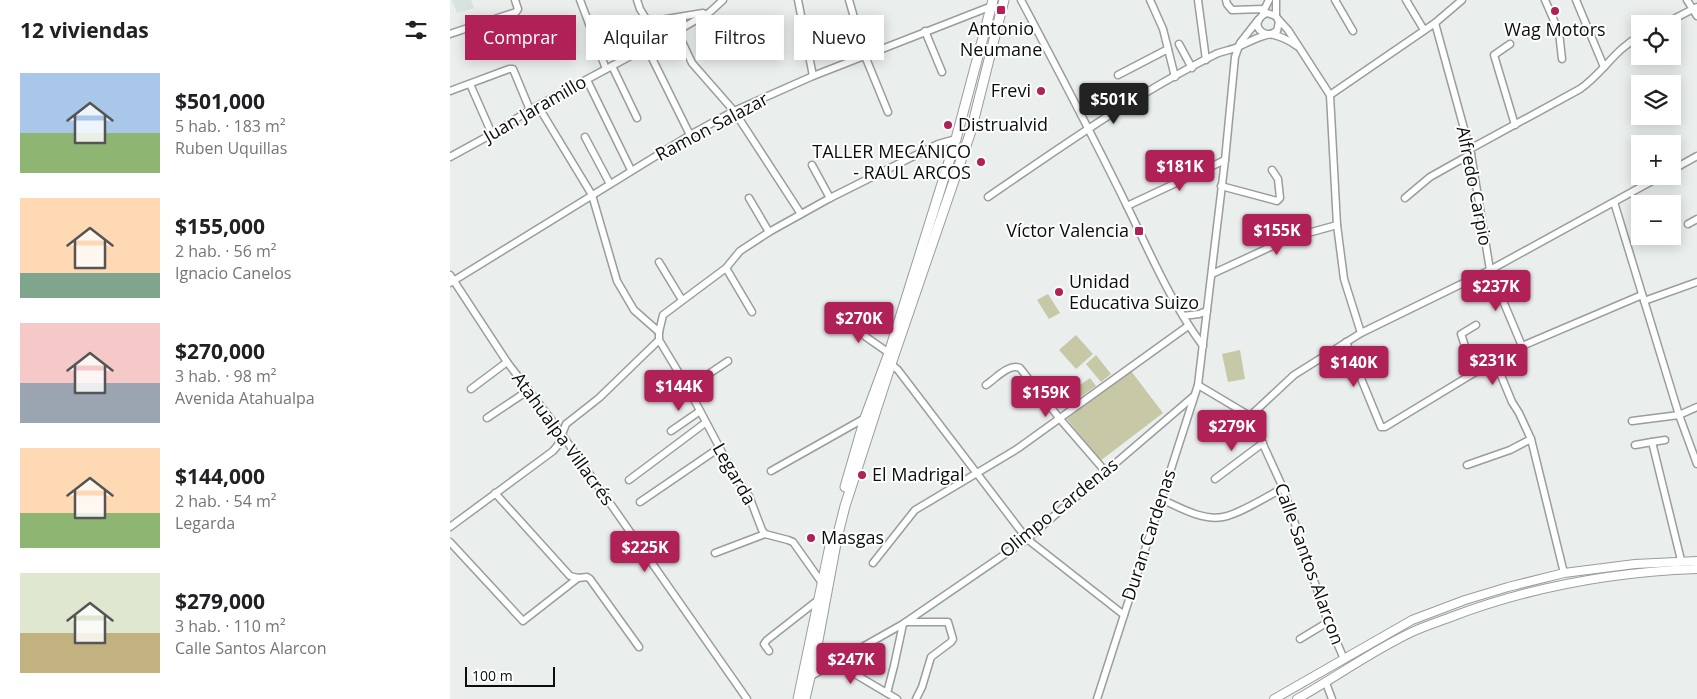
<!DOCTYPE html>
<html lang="es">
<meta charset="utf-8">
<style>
:root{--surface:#fff;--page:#f2f2f2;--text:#202124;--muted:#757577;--accent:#b02157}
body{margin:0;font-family:"Open Sans",sans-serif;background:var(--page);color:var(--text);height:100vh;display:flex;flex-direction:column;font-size:19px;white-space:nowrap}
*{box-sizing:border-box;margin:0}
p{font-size:16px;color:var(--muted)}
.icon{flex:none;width:28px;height:28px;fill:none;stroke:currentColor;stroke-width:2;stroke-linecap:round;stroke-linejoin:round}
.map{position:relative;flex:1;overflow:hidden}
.sheet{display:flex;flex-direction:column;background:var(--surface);width:450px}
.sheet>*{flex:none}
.hud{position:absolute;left:15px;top:15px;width:475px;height:45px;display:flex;gap:10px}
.fabs{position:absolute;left:1181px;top:15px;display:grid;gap:10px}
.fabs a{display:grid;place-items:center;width:50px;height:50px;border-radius:0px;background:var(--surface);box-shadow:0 2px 12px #0003;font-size:25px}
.scale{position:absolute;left:15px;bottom:12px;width:90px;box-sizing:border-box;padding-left:5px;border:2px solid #0c0e0d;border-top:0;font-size:14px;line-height:18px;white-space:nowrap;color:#0c0e0d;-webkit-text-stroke:4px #fff;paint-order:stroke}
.price{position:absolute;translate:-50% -42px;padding:0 11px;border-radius:5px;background:var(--accent);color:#fff;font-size:16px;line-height:32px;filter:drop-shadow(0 1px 2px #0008)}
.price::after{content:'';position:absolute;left:50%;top:30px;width:15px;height:11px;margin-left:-8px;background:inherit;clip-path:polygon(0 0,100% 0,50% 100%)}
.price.current{background:#222;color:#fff}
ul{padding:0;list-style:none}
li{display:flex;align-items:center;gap:15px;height:125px;padding:0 20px}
li span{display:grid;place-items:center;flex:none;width:140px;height:100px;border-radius:0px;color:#555}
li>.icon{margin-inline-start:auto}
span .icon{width:60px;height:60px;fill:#fffc;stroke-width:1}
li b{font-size:21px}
h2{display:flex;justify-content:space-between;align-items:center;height:60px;padding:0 20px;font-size:21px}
.tag{padding:0 18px;border-radius:0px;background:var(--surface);box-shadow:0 2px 12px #0003;font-size:18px;line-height:45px}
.tag.current{background:var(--accent);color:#fff}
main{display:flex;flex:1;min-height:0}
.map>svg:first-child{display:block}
</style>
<main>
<section class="sheet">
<h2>12 viviendas<svg class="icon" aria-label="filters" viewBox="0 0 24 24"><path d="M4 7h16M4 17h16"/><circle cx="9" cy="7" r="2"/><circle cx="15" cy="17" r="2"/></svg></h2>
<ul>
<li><span style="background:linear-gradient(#a9c7e8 60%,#8fb573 0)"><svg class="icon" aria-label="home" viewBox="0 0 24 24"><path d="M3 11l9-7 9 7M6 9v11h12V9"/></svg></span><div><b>$501,000</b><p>5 hab. · 183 m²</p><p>Ruben Uquillas</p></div></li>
<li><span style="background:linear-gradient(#ffd9b3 75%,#7fa58c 0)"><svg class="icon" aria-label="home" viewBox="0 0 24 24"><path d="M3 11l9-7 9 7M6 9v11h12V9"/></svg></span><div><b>$155,000</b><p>2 hab. · 56 m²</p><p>Ignacio Canelos</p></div></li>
<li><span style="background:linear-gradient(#f6c9c9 60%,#9aa5b1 0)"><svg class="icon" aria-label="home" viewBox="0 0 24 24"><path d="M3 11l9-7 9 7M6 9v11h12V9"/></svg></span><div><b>$270,000</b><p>3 hab. · 98 m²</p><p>Avenida Atahualpa</p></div></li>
<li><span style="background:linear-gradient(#ffd9b3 65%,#8fb573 0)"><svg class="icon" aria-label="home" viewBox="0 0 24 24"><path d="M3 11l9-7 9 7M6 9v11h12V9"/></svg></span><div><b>$144,000</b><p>2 hab. · 54 m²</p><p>Legarda</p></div></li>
<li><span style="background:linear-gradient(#dfe7d0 60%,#c2b280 0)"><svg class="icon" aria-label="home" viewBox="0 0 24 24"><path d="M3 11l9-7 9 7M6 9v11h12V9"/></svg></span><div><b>$279,000</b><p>3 hab. · 110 m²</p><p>Calle Santos Alarcon</p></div></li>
</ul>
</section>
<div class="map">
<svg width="1247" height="699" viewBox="0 0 1247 699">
<rect width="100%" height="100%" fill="#eaeeed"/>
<polygon fill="#d6e3df" points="2,0 21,0 24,8 7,13"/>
<g fill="#c7c8a5">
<polygon points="598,294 610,313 599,319 587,300"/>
<polygon points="626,335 643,354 626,369 609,350"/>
<polygon points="790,350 795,379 778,382 772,354"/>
<polygon points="646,355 661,374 651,382 636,364"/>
<polygon points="681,371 713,413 650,461 617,419"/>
<polygon points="640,378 646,386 626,400 620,392"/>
</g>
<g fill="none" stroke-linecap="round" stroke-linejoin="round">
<defs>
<g id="minor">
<polyline points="130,0 156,69"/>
<polyline points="187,0 190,9 198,22 253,13"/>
<polyline points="348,0 363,76"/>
<polyline points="399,0 415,56 438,112"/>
<path d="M571,0C607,68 643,136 677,206C700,253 721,303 753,346"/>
<polyline points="700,0 713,29 725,77"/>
<polyline points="748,0 756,60"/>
<polyline points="776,0 777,4 782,10 814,9"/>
<polyline points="885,0 903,31"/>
<polyline points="956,0 974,30"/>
<polyline points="1095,0 1109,32 1112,59"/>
<polyline points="1126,0 1154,67"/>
<polyline points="1237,0 1247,16"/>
<polyline points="813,12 819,0"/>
<polyline points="826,16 826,0"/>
<polyline points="828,19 838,30 880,95 887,225 894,279 911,333"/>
<polyline points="985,23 1021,154 1040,270 1072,346"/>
<polyline points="1214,24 1247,7"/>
<polyline points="227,31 242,63 284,111 351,214"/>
<polyline points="475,31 492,72"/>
<polyline points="0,34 66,12 68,9 65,0"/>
<path d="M821,34L827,31L829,22L826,16L817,13C809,16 803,26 812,32C816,35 820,34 824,35C832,37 840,41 847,46"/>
<polyline points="729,44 742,68"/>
<polyline points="1060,44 1044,55 1065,125"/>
<polyline points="196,46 240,135"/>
<polyline points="162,66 187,118"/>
<polyline points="668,75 718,49"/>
<polyline points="137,80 181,170"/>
<polyline points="20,84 42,134"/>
<polyline points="0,91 59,69 63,69 80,110"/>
<polyline points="880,95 985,23 1012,0"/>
<polyline points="88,106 142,195 167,281 184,310 209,332"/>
<polyline points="135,137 160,184"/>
<path d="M1020,149L1130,89C1153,73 1165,49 1190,36"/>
<polyline points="0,157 42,134 80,110 227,31 260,12 273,0"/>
<polyline points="362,165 380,198"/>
<polyline points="1222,170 1247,156"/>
<polyline points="771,186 827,201 830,198 828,179 822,170"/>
<path d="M538,197C612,146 686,94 766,54C773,51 781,50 788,47C799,42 807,37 820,34"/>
<polyline points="299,198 319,232"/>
<polyline points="955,198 980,177 1021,154"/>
<polyline points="1164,202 1229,415 1247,464"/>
<polyline points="677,206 775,160"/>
<polyline points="1238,224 1247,219"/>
<polyline points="209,262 232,300"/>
<polyline points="276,268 302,312"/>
<polyline points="762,274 840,238 887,225"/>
<polyline points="0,275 57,362 106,426 297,699"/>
<polyline points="0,283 240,135 284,111 363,76 542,6"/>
<polyline points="1194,301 1247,282"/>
<polyline points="398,315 416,337 439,353"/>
<polyline points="733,316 749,314 757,311"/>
<polyline points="896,342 931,427 935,427 1024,373 1072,346 1192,295"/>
<polyline points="1045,361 1062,402 1069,413 1081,439 1114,573"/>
<polyline points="441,364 448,370 577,539 674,615"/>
<polyline points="1024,373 1011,334 1026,325"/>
<path d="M536,385C545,379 559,363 570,368L610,419L655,471"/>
<polyline points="748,385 800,416 833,488 878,622 894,659"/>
<polyline points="238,388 278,361"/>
<polyline points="21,389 57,362"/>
<polyline points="800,416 844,375 911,333 1040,270 1211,176"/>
<polyline points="37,418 79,390"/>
<polyline points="1182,421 1229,415 1247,407"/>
<polyline points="221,431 250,411"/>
<polyline points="1202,442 1215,440"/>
<polyline points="1185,445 1202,442 1231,560"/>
<polyline points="1017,465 1060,450 1081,439"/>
<polyline points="321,471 415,418"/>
<polyline points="765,479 813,443"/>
<polyline points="179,480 255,423"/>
<polyline points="45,493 120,576 128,578 137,577 140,579 189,647"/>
<path d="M711,499C729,507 752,521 773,517C790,514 818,496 833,488"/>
<polyline points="190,502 269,448"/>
<polyline points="0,527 103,451 108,445 116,424 149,398 209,340"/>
<polyline points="0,542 73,621 128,578"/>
<polyline points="265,553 315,534"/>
<polyline points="423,563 465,510 567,449 738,326"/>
<polyline points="375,584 372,583 343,542 338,540 315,534 312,530 299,496 284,475 238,388 209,340 209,332 213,315 276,268 290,251 319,232 380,198 488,144 506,139"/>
<polyline points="456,622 498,622 503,639 501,642 481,657 472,687 466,699"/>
<polyline points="850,639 878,622"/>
<polyline points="319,651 314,644 317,640 368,600"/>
<polyline points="366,651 447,699"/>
<polyline points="361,676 453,624"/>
<polyline points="876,683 882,699"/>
<polyline points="437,693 444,666 453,624 577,539 744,396"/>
<polyline points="647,699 748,385 775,160 785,57 790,43 808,20"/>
</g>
<g id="major">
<polyline points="824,699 962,620 1015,600 1058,587 1114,573 1185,564 1247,561"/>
<path d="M847,699C886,677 922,651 962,632C975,626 988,622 1001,617C1080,587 1163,572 1247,569"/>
</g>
<g id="highway">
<polyline points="395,487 415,418 439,353 506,139 543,0"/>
<polyline points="348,699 381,541"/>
<polyline points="355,699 366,651 387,538 395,506 441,364 521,131 554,0"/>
</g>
</defs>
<use href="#minor" stroke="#999d9c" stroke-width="9"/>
<use href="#major" stroke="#999d9c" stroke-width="10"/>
<use href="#highway" stroke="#999d9c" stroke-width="11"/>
<use href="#minor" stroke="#fff" stroke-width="6"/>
<use href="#major" stroke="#fff" stroke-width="8"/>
<use href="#highway" stroke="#fff" stroke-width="9"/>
</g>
<g fill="#b02157" stroke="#fff" stroke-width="2">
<rect x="546" y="5" width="10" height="10" rx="2.5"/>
<circle cx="1105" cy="11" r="5"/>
<circle cx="591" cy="91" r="5"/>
<circle cx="498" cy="125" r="5"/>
<circle cx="531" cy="162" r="5"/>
<rect x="684" y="226" width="10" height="10" rx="2.5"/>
<circle cx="609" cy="292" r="5"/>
<circle cx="412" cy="475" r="5"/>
<circle cx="361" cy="538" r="5"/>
</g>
<g text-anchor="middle" stroke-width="4" stroke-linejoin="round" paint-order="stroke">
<g font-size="18" fill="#0c0e0d" stroke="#fff" text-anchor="start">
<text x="551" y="35" text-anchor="middle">Antonio<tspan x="551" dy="21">Neumane</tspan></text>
<text x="1105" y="36" text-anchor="middle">Wag Motors</text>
<text x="581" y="97" text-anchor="end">Frevi</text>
<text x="508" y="131">Distrualvid</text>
<text x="521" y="158" text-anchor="end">TALLER MECÁNICO<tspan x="521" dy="21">- RAUL ARCOS</tspan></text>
<text x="679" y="237" text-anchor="end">Víctor Valencia</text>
<text x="619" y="288">Unidad<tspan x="619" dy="21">Educativa Suizo</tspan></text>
<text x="422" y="481">El Madrigal</text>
<text x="371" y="544">Masgas</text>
</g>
<g font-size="18" fill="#0c0e0d" stroke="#fff">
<text transform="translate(85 109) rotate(-30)" y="6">Juan Jaramillo</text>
<text transform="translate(262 127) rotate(-28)" y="6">Ramon Salazar</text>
<text transform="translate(1024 186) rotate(79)" y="6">Alfredo Carpio</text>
<text transform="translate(113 439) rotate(54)" y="6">Atahualpa Villacrés</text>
<text transform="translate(284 474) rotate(60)" y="6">Legarda</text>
<text transform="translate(609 508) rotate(-39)" y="6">Olimpo Cardenas</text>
<text transform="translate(699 535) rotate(-72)" y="6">Duran Cardenas</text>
<text transform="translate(859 564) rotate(70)" y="6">Calle Santos Alarcon</text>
</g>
</g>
</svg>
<div class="fabs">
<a><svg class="icon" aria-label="locate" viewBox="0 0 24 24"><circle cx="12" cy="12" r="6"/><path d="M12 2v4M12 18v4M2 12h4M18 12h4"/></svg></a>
<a><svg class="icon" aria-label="layers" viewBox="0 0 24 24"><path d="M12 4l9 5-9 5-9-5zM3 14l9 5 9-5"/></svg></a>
<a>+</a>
<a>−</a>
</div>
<div class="scale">100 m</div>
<b class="price current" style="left:664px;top:125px">$501K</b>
<b class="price" style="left:730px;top:192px">$181K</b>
<b class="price" style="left:827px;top:256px">$155K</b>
<b class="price" style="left:1046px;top:312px">$237K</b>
<b class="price" style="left:409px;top:344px">$270K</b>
<b class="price" style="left:1043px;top:386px">$231K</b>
<b class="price" style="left:904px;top:388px">$140K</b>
<b class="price" style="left:229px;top:412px">$144K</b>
<b class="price" style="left:596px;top:418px">$159K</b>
<b class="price" style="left:782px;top:452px">$279K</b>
<b class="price" style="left:195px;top:573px">$225K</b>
<b class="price" style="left:401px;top:685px">$247K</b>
<div class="hud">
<a class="tag current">Comprar</a>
<a class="tag">Alquilar</a>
<a class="tag">Filtros</a>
<a class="tag">Nuevo</a>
</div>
</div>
</main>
